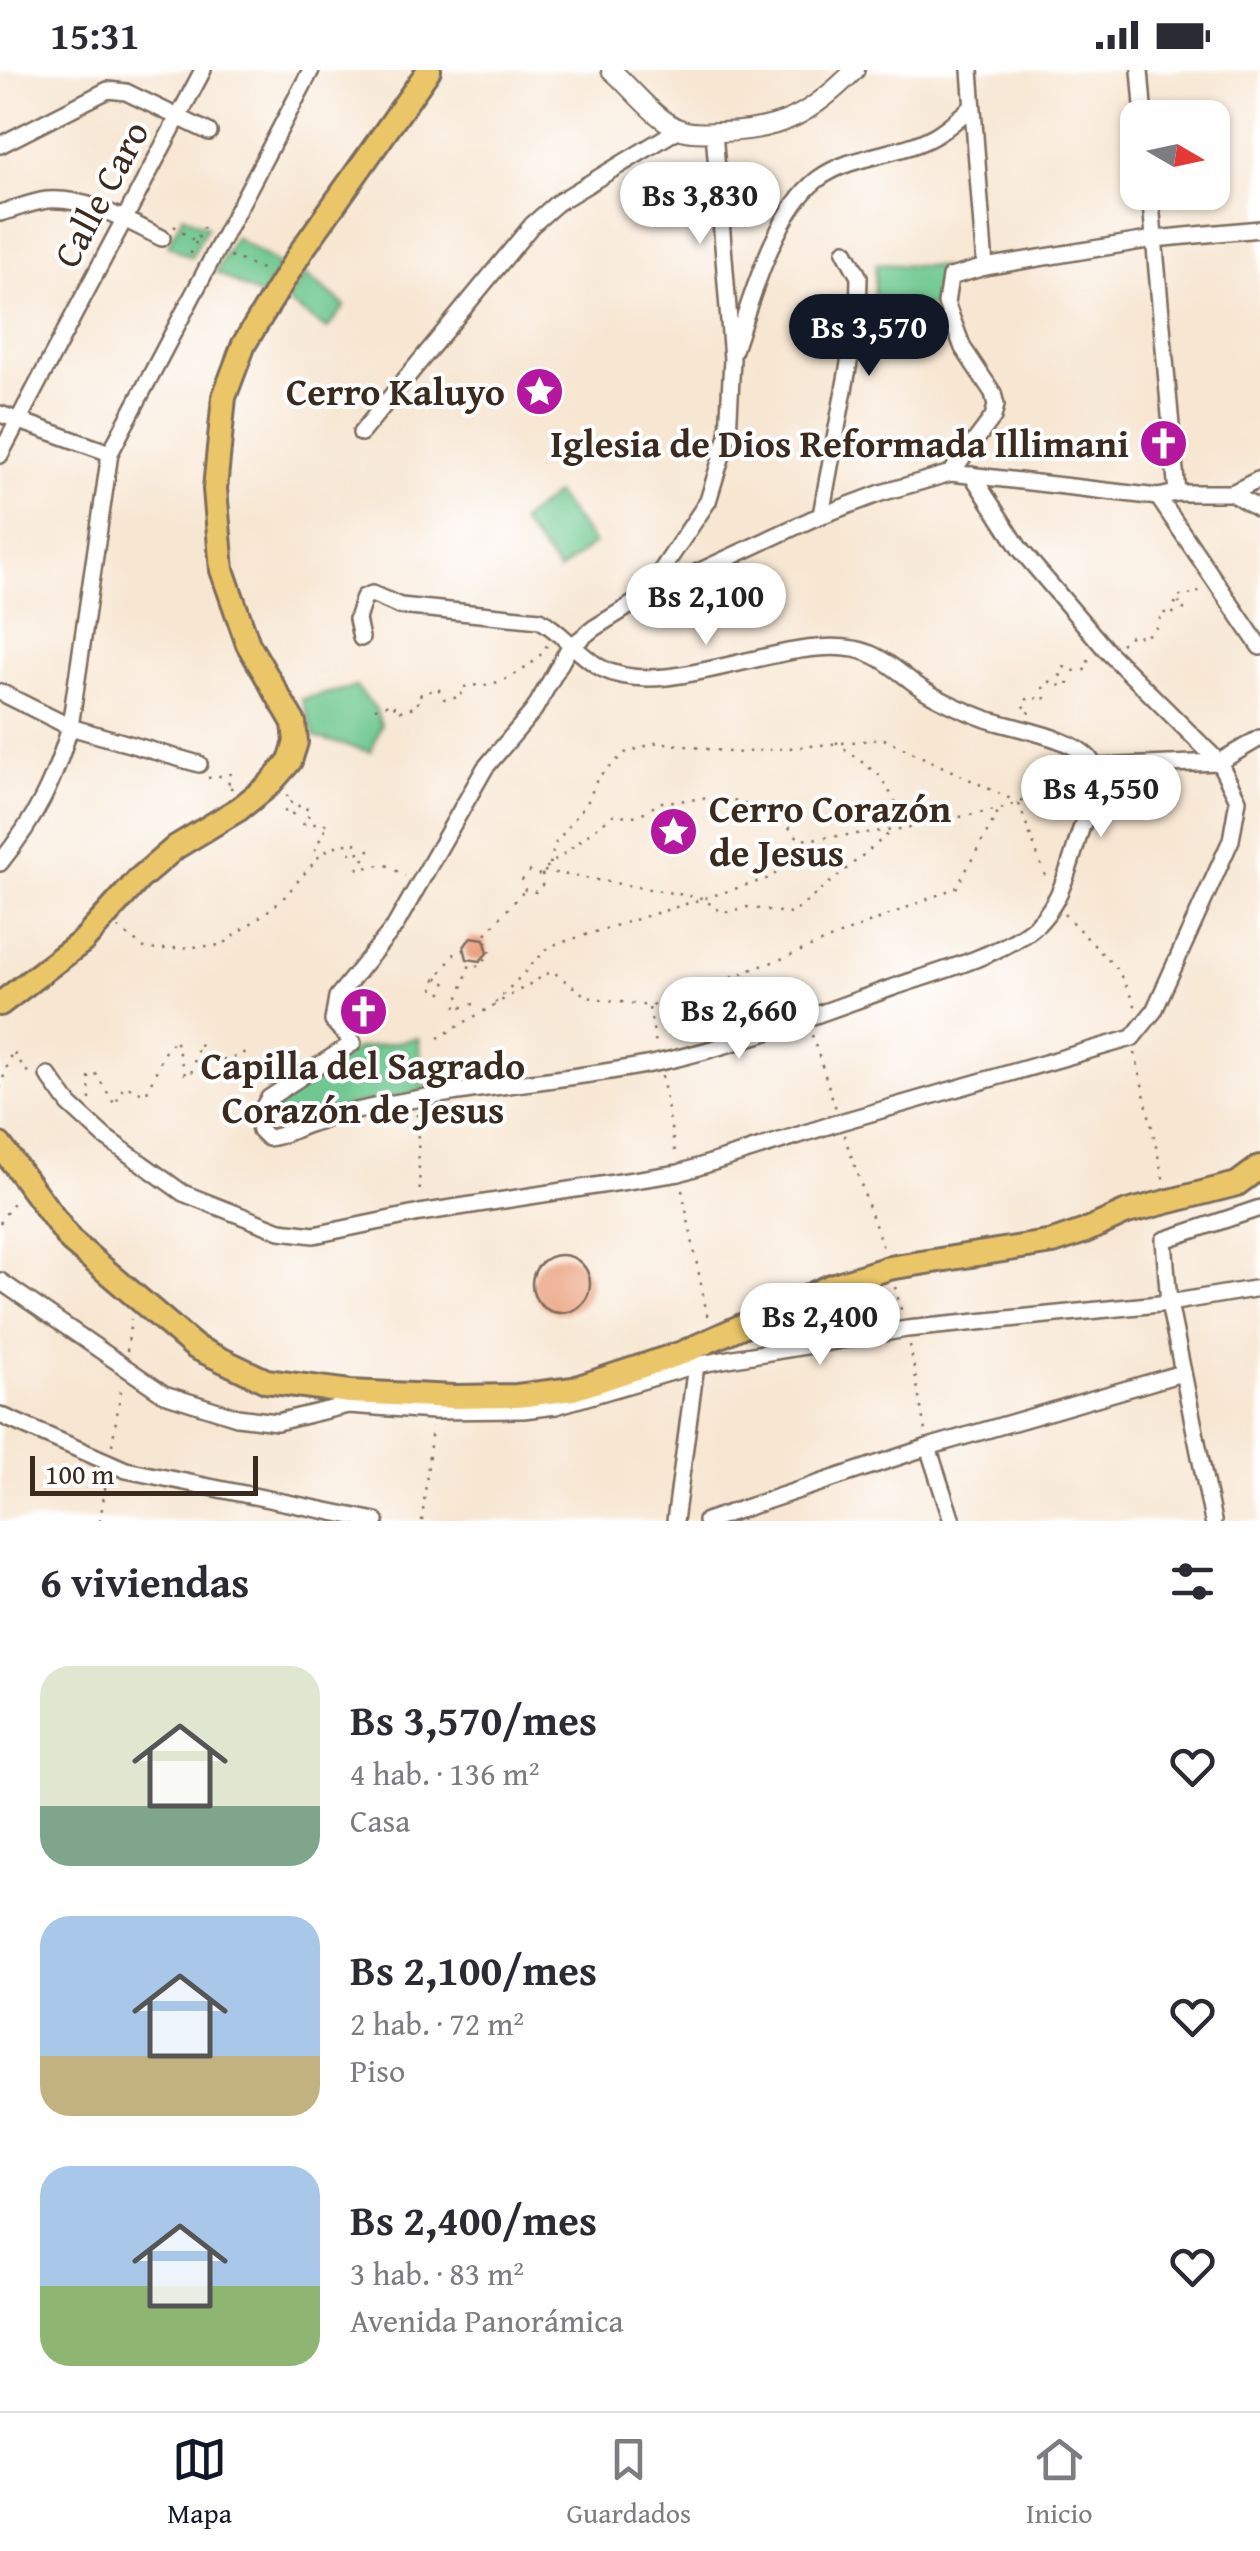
<!DOCTYPE html>
<html lang="es">
<meta charset="utf-8">
<style>
:root{--surface:#fff;--page:#f2f2f3;--text:#2b2b33;--muted:#7c7c81;--line:#e1e1e2;--accent:#111827}
body{margin:0;font-family:"Gentium Book Plus",serif;background:var(--page);color:var(--text);height:100vh;display:flex;flex-direction:column;font-size:38px;white-space:nowrap}
*{box-sizing:border-box;margin:0}
p{font-size:32px;color:var(--muted)}
.icon{flex:none;width:55px;height:55px;fill:none;stroke:currentColor;stroke-width:2;stroke-linecap:round;stroke-linejoin:round}
.map{position:relative;height:1451px;overflow:hidden}
.drawer{display:flex;flex-direction:column;background:var(--surface);flex:1}
.drawer>*{flex:none}
.needle{width:65px;rotate:99deg}
.tools{position:absolute;left:1120px;top:30px;display:grid;gap:20px}
.tools a{display:grid;place-items:center;width:110px;height:110px;border-radius:20px;background:var(--surface);box-shadow:0 2px 8px #0004;font-size:50px}
.scale{position:absolute;left:30px;bottom:25px;width:228px;box-sizing:border-box;padding-left:10px;border:5px solid #3b2a1e;border-top:0;font-size:28px;line-height:35px;white-space:nowrap;color:#3b2a1e;-webkit-text-stroke:8px #fff;paint-order:stroke}
.price{position:absolute;translate:-50% -85px;padding:0 22px;border-radius:35px;background:#fff;color:#222;font-size:32px;line-height:65px;filter:drop-shadow(0 2px 5px #0008)}
.price::after{content:'';position:absolute;left:50%;top:60px;width:30px;height:22px;margin-left:-15px;background:inherit;clip-path:polygon(0 0,100% 0,50% 100%)}
.price.current{background:var(--accent);color:#fff}
ul{padding:0;list-style:none}
li{display:flex;align-items:center;gap:30px;height:250px;padding:0 40px}
li span{display:grid;place-items:center;flex:none;width:280px;height:200px;border-radius:30px;color:#555}
li>.icon{margin-inline-start:auto}
span .icon{width:120px;height:120px;fill:#fffc;stroke-width:1}
li b{font-size:42px}
h2{display:flex;justify-content:space-between;align-items:center;height:120px;padding:0 40px;font-size:42px}
.status{display:flex;justify-content:space-between;align-items:center;height:70px;padding:0 50px;background:var(--surface);direction:ltr}
.status svg{height:28px;fill:currentColor}
.menu{display:flex;justify-content:space-around;align-items:center;height:140px;border-top:2px solid var(--line);background:var(--surface);font-size:28px;color:var(--muted)}
.menu a{display:grid;justify-items:center;gap:5px}
.menu .current{color:var(--accent)}
.map>svg:first-child{display:block}
</style>
<div class="status"><b>15:31</b><svg viewBox="0 0 49 12"><path d="M0 12V9h3v3zM5 12V6h3v6zM10 12V3h3v9zM15 12V0h3v12zM26 1h20v11H26zM47 4h2v5h-2z"/></svg></div>
<div class="map">
<svg width="1260" height="1451" viewBox="0 0 1260 1451">
<rect width="100%" height="100%" fill="#fff"/>
<filter id="ink" filterUnits="userSpaceOnUse"><feTurbulence type="fractalNoise" baseFrequency=".01" numOctaves="2"/><feDisplacementMap in="SourceGraphic" scale="20" xChannelSelector="R" yChannelSelector="G"/><feConvolveMatrix kernelMatrix="1 2 1 2 8 2 1 2 1" color-interpolation-filters="sRGB"/></filter>
<filter id="wash" filterUnits="userSpaceOnUse"><feTurbulence type="fractalNoise" baseFrequency=".0048" numOctaves="4" result="noise"/><feDisplacementMap in="SourceGraphic" scale="40" xChannelSelector="R" yChannelSelector="G"/><feGaussianBlur stdDeviation="2.25" result="paint"/><feColorMatrix in="noise" values="0 0 0 0 0 0 0 0 0 0 0 0 0 0 0 0 0 1.4 0 .05"/><feComposite in="paint" operator="in"/></filter>
<g filter="url(#wash)">
<rect width="100%" height="100%" fill="#f7e6d2"/>
<g fill="#6ec88f" stroke="#547956" stroke-width="2.5">
<polygon points="183,145 207,157 191,187 168,175"/>
<polygon points="235,167 280,195 262,227 216,202"/>
<polygon points="876,194 942,197 940,237 874,234"/>
<polygon points="305,204 345,236 327,259 287,232"/>
<polygon points="555,424 594,473 559,501 520,452"/>
<polygon points="356,617 375,638 381,655 371,682 315,667 302,629"/>
<polygon points="418,968 426,1021 314,1043 277,1057 272,1051 276,1034 332,992 357,979"/>
</g>
<g id="blocks">
<g fill="#e99c77">
<polygon points="471,867 484,869 488,882 480,891 467,889 464,877"/>
<circle cx="561" cy="1214" r="29"/>
</g>
</g>
</g>
<g filter="url(#ink)">
<use href="#blocks" fill-opacity="0" stroke="#7d6c5d" stroke-width="2.5"/>
<g fill="none" stroke-linecap="round" stroke-linejoin="round">
<defs>
<g id="minor">
<polyline points="1140,0 1144,48"/>
<polyline points="0,75 108,20 126,22 209,62"/>
<polyline points="1150,122 1177,423"/>
<path d="M0,143C15,139 32,132 47,130C88,127 127,151 162,168"/>
<polyline points="985,197 1154,169 1260,159"/>
<path d="M734,280C751,230 775,141 818,109C852,84 899,86 934,66C947,59 959,47 971,38"/>
<polyline points="0,344 110,383"/>
<polyline points="361,363 532,155 557,133 679,59"/>
<polyline points="0,385 203,0"/>
<polyline points="951,403 993,347 996,335 993,323 963,278 946,233 950,207 985,197 970,0"/>
<polyline points="1232,423 1260,409"/>
<polyline points="1158,427 1260,577"/>
<polyline points="821,445 858,244 859,207 845,181"/>
<polyline points="645,525 708,431 728,365 732,289 714,62"/>
<path d="M361,568L357,549L364,527L372,524L400,536L540,550C563,563 580,587 603,599C668,631 781,566 854,579C882,584 899,603 921,618C940,631 965,641 986,649C1014,658 1070,667 1089,688C1105,707 1089,737 1082,756C1069,795 1061,842 1024,865C985,890 934,903 891,918C815,945 736,976 656,993C589,1007 520,1012 452,1023C406,1030 357,1039 312,1053C297,1057 284,1067 268,1068L260,1060L257,1047L269,1028L353,973L333,951L337,927L395,856L485,698L534,640L569,578L594,558L644,527L812,449L881,423L951,403L1158,427L1177,423H1232L1260,440"/>
<polyline points="0,622 70,657 199,694"/>
<polyline points="1095,697 1219,692 1260,668"/>
<path d="M0,793C36,748 54,712 70,657L110,383L311,0"/>
<polyline points="48,1005 69,1034 105,1067 183,1123 280,1161 314,1165 420,1143 679,1103 840,1052 1132,968 1154,941 1231,770 1238,730 1219,692 1107,581 1020,479 972,405"/>
<polyline points="0,1211 164,1324 237,1347 277,1352 348,1335 433,1341 523,1340 556,1336 696,1295 734,1288 907,1259 1169,1233 1260,1218"/>
<polyline points="0,1345 126,1400 376,1451"/>
<polyline points="928,1377 952,1451"/>
<polyline points="675,1451 696,1295"/>
<polyline points="706,1451 928,1377 1182,1303"/>
<polyline points="1213,1451 1169,1233 1164,1170 1260,1138"/>
</g>
<path id="tertiary" d="M611,0C632,18 656,51 682,60C694,64 708,62 720,62C782,61 812,43 855,0"/>
<g id="primary">
<polyline points="0,934 83,871 139,809 176,777 239,739 268,716 290,691 296,672 294,653 248,574 222,500 215,419 224,327 244,274 302,180 429,0"/>
<polyline points="0,1075 71,1171 195,1277 266,1311 350,1322 454,1327 517,1326 573,1319 682,1283 831,1216 863,1206 889,1198 1053,1172 1085,1161 1127,1142 1237,1114 1260,1097"/>
</g>
</defs>
<use href="#minor" stroke="#7d6c5d" stroke-width="20"/>
<use href="#tertiary" stroke="#7d6c5d" stroke-width="22"/>
<use href="#primary" stroke="#7d6c5d" stroke-width="28"/>
<g stroke="#7d6c5d" stroke-width="2.5" stroke-dasharray="2.5 8" stroke-linecap="butt">
<polyline points="174,156 196,172 203,158 207,160"/>
<polyline points="196,172 191,183 196,186"/>
<polyline points="230,186 264,200"/>
<polyline points="1121,574 1133,564 1144,568 1159,555 1161,542 1173,545 1175,533 1185,540 1176,529 1185,523 1195,526 1201,519"/>
<path d="M375,638L393,633L397,642L418,636L417,626L438,618L444,629L462,627L460,619C470,614 473,616 484,615C506,613 538,594 547,575"/>
<polyline points="1028,643 1031,642 1022,635 1029,627 1045,630 1043,618 1049,611 1058,616 1069,613 1060,605 1064,597 1078,602 1087,599 1089,586"/>
<polyline points="836,672 880,706 909,754"/>
<polyline points="208,708 231,704 227,719 235,717"/>
<polyline points="286,725 293,730 284,743 293,744 300,734 311,742 303,754 328,754 315,779 321,784"/>
<polyline points="1019,734 1047,811"/>
<polyline points="550,794 555,774 588,731 598,707 625,683 658,672 736,683 884,669 1017,732"/>
<polyline points="544,801 702,828 723,843 747,837 792,844 892,761"/>
<polyline points="540,805 530,801 522,810 525,820 536,822 543,814 542,801 613,745 637,746 662,732 725,727 779,746 800,770 894,760 1000,739 1018,733 1056,700 1078,698"/>
<polyline points="1064,844 1118,900 1135,935 1134,941"/>
<polyline points="118,858 147,880 222,875 281,831 321,784 338,775 356,773 350,784 369,780 358,799 385,794 405,806"/>
<polyline points="437,908 446,911 442,923 434,921 432,914 456,882 465,880"/>
<polyline points="495,933 550,876 773,807 799,772"/>
<polyline points="474,934 455,939 470,894 479,896 491,883 484,866 524,821"/>
<polyline points="649,938 657,979"/>
<polyline points="812,965 836,1039"/>
<polyline points="438,968 552,901 587,927 649,936 781,889 957,817 999,740"/>
<polyline points="1135,983 1164,1112"/>
<polyline points="662,1006 676,1087"/>
<polyline points="0,1018 12,981 32,1008"/>
<polyline points="90,1030 89,1007 92,1003 96,1004 115,1035 124,1016 146,1024 165,981 175,969 185,1005 191,1004 199,973 213,991 237,987 248,980"/>
<polyline points="417,1044 420,1126"/>
<polyline points="844,1065 884,1181"/>
<polyline points="682,1120 708,1249"/>
<polyline points="0,1153 15,1129"/>
<polyline points="895,1217 902,1243"/>
<polyline points="910,1275 925,1361"/>
<polyline points="127,1281 131,1249"/>
<polyline points="112,1375 122,1314"/>
<polyline points="100,1451 107,1407"/>
<polyline points="422,1451 432,1357"/>
</g>
<use href="#minor" stroke="#fff" stroke-width="15"/>
<use href="#tertiary" stroke="#fff" stroke-width="18"/>
<use href="#primary" stroke="#ebc669" stroke-width="22"/>
</g>
</g>
<defs>
<symbol id="sight-disc" viewBox="-11 -11 22 22"><circle r="9.5" fill="#b5179e" stroke="#fff"/><path d="M0-6L1.8-2.2L6-1.7L2.9 1.2L3.7 5.4L0 3.3L-3.7 5.4L-2.9 1.2L-6-1.7L-1.8-2.2Z" fill="#fff"/></symbol>
<symbol id="church-disc" viewBox="-11 -11 22 22"><circle r="9.5" fill="#b5179e" stroke="#fff"/><path d="M-1.2-6h2.4v3.5h3.3v2.4h-3.3V6h-2.4V-.1h-3.3v-2.4h3.3Z" fill="#fff"/></symbol>
</defs>
<g fill-rule="evenodd">
<use href="#sight-disc" x="512" y="294" width="55" height="55"/>
<use href="#church-disc" x="1136" y="346" width="55" height="55"/>
<use href="#sight-disc" x="646" y="734" width="55" height="55"/>
<use href="#church-disc" x="336" y="914" width="55" height="55"/>
</g>
<g text-anchor="middle" stroke-width="8" stroke-linejoin="round" paint-order="stroke">
<g font-size="38" fill="#3b2a1e" stroke="#fff">
<text transform="translate(101 124) rotate(-62)" y="13">Calle Caro</text>
</g>
<g font-size="38" font-weight="bold" fill="#3b2a1e" stroke="#fff" text-anchor="end">
<text x="505" y="335">Cerro Kaluyo</text>
<text x="1129" y="387">Iglesia de Dios Reformada Illimani</text>
<text x="709" y="752" text-anchor="start">Cerro Corazón<tspan x="709" dy="44">de Jesus</tspan></text>
<text x="363" y="1009" text-anchor="middle">Capilla del Sagrado<tspan x="363" dy="44">Corazón de Jesus</tspan></text>
</g>
</g>
</svg>
<div class="tools">
<a><svg class="needle" viewBox="-14 -14 28 28"><path d="M0-13l5 13h-10z" fill="#e53935"/><path d="M0 13l5-13h-10z" fill="#7c7c81"/></svg></a>
</div>
<div class="scale">100 m</div>
<b class="price" style="left:700px;top:177px">Bs 3,830</b>
<b class="price current" style="left:869px;top:309px">Bs 3,570</b>
<b class="price" style="left:706px;top:578px">Bs 2,100</b>
<b class="price" style="left:1101px;top:770px">Bs 4,550</b>
<b class="price" style="left:739px;top:992px">Bs 2,660</b>
<b class="price" style="left:820px;top:1298px">Bs 2,400</b>
</div>
<section class="drawer">
<h2>6 viviendas<svg class="icon" aria-label="filters" viewBox="0 0 24 24"><path d="M4 7h16M4 17h16"/><circle cx="9" cy="7" r="2"/><circle cx="15" cy="17" r="2"/></svg></h2>
<ul>
<li><span style="background:linear-gradient(#dfe7d0 70%,#7fa58c 0)"><svg class="icon" aria-label="home" viewBox="0 0 24 24"><path d="M3 11l9-7 9 7M6 9v11h12V9"/></svg></span><div><b>Bs 3,570/mes</b><p>4 hab. · 136 m²</p><p>Casa</p></div><svg class="icon" aria-label="heart" viewBox="0 0 24 24"><path d="M12 20l-8-8c-3-5 5-10 8-4 3-6 11-1 8 4z"/></svg></li>
<li><span style="background:linear-gradient(#a9c7e8 70%,#c2b280 0)"><svg class="icon" aria-label="home" viewBox="0 0 24 24"><path d="M3 11l9-7 9 7M6 9v11h12V9"/></svg></span><div><b>Bs 2,100/mes</b><p>2 hab. · 72 m²</p><p>Piso</p></div><svg class="icon" aria-label="heart" viewBox="0 0 24 24"><path d="M12 20l-8-8c-3-5 5-10 8-4 3-6 11-1 8 4z"/></svg></li>
<li><span style="background:linear-gradient(#a9c7e8 60%,#8fb573 0)"><svg class="icon" aria-label="home" viewBox="0 0 24 24"><path d="M3 11l9-7 9 7M6 9v11h12V9"/></svg></span><div><b>Bs 2,400/mes</b><p>3 hab. · 83 m²</p><p>Avenida Panorámica</p></div><svg class="icon" aria-label="heart" viewBox="0 0 24 24"><path d="M12 20l-8-8c-3-5 5-10 8-4 3-6 11-1 8 4z"/></svg></li>
</ul>
</section>
<nav class="menu">
<a class="current"><svg class="icon" aria-label="map" viewBox="0 0 24 24"><path d="M3 6l6-2 6 2 6-2v14l-6 2-6-2-6 2zM9 4v14M15 6v14"/></svg>Mapa</a>
<a><svg class="icon" aria-label="saved" viewBox="0 0 24 24"><path d="M7 4h10v16l-5-4-5 4z"/></svg>Guardados</a>
<a><svg class="icon" aria-label="home" viewBox="0 0 24 24"><path d="M3 11l9-7 9 7M6 9v11h12V9"/></svg>Inicio</a>
</nav>
